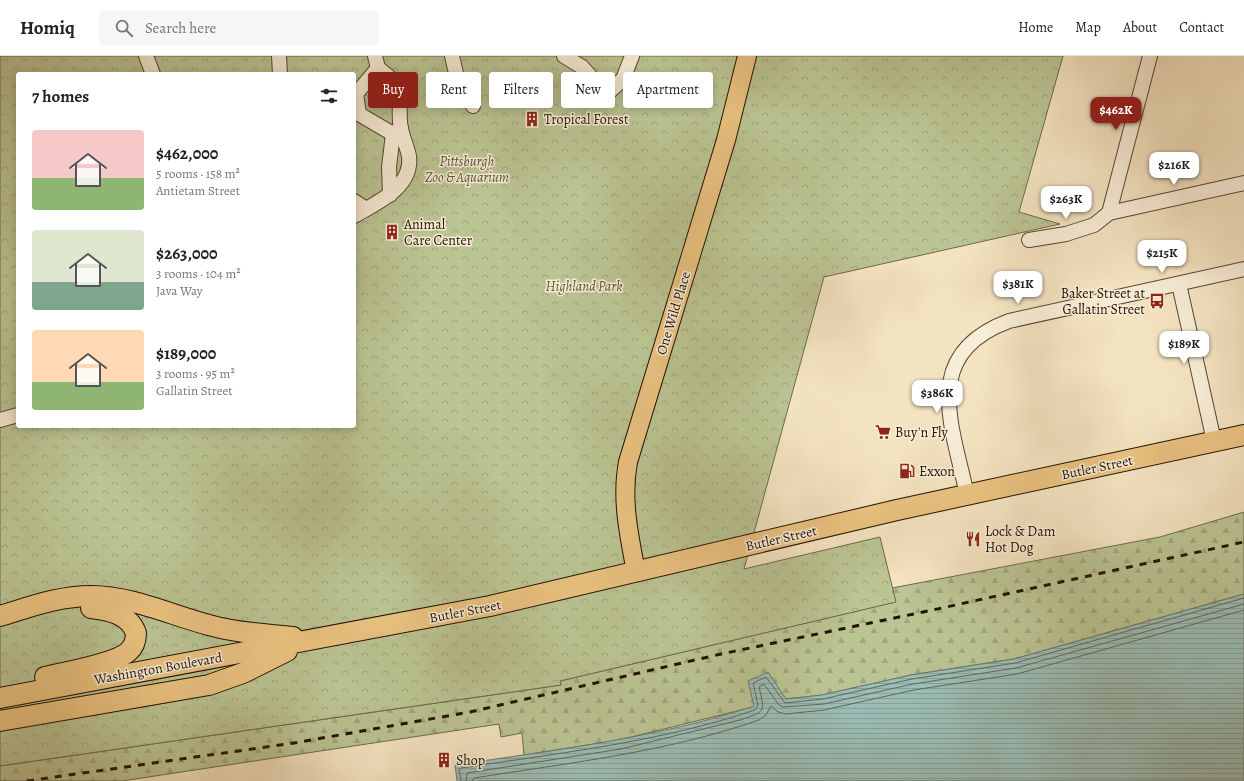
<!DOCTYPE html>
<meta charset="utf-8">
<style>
:root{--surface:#fff;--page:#f6f6f6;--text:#222;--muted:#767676;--line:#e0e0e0;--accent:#8f2418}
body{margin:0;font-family:Alegreya,serif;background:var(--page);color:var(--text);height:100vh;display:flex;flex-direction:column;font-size:15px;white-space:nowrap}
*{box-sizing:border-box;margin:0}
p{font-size:13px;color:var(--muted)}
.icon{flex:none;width:22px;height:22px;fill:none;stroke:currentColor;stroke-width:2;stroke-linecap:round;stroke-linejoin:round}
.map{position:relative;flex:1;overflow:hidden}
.details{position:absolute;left:16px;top:16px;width:340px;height:356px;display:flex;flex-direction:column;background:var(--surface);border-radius:4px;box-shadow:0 2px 10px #0003}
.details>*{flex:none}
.guide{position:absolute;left:368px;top:16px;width:380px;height:36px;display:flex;gap:8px}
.price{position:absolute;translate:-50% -34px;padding:0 9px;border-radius:8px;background:#fff;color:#222;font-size:13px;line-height:26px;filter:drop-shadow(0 1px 2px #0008)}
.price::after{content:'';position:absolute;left:50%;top:24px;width:12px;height:9px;margin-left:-6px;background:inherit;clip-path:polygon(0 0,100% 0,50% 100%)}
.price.active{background:var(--accent);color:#fff}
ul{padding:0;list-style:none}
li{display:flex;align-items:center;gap:12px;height:100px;padding:0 16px}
li span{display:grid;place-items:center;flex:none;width:112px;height:80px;border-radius:4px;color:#555}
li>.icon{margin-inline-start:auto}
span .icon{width:48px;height:48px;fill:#fffc;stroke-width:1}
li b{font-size:17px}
h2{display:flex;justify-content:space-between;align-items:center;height:48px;padding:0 16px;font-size:17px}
.tag{padding:0 14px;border-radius:4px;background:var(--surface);box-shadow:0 2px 10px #0003;font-size:14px;line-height:36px}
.tag.active{background:var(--accent);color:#fff}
header{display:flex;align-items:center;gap:24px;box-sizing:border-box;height:56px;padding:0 20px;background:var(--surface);border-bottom:1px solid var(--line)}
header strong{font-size:19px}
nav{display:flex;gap:22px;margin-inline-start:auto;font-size:14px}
.search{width:280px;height:36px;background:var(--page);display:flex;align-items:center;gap:10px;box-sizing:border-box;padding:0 14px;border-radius:4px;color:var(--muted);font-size:15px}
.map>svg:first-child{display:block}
</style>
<header>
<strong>Homiq</strong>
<div class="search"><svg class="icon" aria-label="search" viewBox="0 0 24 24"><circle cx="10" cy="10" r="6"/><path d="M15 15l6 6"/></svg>Search here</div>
<nav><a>Home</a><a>Map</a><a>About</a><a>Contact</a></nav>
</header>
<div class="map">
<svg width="1244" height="725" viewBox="0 0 1244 725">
<defs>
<pattern id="forest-firs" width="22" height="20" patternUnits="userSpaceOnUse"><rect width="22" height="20" fill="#bbc493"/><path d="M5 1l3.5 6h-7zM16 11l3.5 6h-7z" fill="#a0a77d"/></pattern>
<pattern id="park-crowns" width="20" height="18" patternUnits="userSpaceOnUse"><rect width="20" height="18" fill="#bbc493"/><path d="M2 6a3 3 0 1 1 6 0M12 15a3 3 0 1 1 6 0" fill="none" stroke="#a0a77d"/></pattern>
<pattern id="water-rules" width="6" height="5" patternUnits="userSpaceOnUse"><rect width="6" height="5" fill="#9cbeb6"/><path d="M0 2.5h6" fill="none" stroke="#86a29b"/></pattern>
</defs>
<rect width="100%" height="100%" fill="#f4e3c1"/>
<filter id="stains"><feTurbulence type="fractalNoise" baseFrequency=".005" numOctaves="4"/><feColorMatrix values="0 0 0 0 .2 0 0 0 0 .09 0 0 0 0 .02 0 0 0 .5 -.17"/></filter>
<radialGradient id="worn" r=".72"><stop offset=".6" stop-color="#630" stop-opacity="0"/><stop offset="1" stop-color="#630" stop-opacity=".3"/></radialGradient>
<polygon fill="url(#forest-firs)" stroke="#6f6a4b" points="1244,456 1244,538 1014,603 911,619 822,639 786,643 619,684 524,699 522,677 501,681 499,668 122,725 0,725 0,710 561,629 560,625 895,546 892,532 1160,481"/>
<path fill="url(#park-crowns)" stroke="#6f6a4b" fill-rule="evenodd" d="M0,0H1063L1019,156L1060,168L824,221L744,513L880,481L896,546L560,625L561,629L0,710ZM18,18H354V370H18Z"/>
<path fill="url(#water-rules)" stroke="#6c796e" d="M1244,538V725H457L455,709C555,694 657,682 754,650L748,625L768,616L786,643L822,639L911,619L1014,603Z"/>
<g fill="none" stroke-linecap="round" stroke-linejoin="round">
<g stroke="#60685c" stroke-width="1">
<path d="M461,725L459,714L461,712C560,697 660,686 755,654L758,649L753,627L766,621L785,647L823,643L912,623L1015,607L1244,542"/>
<path d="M466,725L467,717L621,693L740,664C766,655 765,657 759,631L764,628L779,649L783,651L824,648L913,628L1016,612L1244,548"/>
<path d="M472,725L474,722C569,707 667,696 759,664L766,659L771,650L778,656L786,658L824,654L914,634L1017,618L1244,554"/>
</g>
<defs>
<g id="minor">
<polyline points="146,0 153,18"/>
<polyline points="279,0 280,18"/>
<polyline points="375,0 378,12 356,38 359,58 393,78 401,72"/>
<polyline points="452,0 458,26 473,50"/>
<polyline points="564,0 582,11 599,30 610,35 623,23 632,0"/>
<polyline points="390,139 389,111 393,78"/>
<polyline points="354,145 366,153"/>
<polyline points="1109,157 1150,0"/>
<path d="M354,160C376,147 413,132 409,100C407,91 403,82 401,73C398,60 401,44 400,30L378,12"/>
<polyline points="1029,184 1066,178 1094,169 1109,157 1244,127"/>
<polyline points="1179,228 1214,385"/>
<polyline points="0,364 18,359"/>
<path d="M967,439C952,368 920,298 1009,265L1244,213"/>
</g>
<path id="major" d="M636,516C629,479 621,443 628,406L726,84L747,0"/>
<g id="highway">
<path d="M0,560C30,551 59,540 91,540C131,540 171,559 209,569C236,577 265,578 293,581"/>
<path d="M45,621C65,616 114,608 128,596C134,591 136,585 136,577C129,558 109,554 91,552"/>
<polyline points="0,642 490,550 897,454 1244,379"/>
<polyline points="0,665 209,629 243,617 287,595"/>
</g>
</defs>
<use href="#minor" stroke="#574632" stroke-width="16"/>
<use href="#major" stroke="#231103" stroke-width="20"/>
<use href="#highway" stroke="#231103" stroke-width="22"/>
<use href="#minor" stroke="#f8edd7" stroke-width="14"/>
<use href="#major" stroke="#eac280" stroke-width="18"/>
<use href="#highway" stroke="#eac280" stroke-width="20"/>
<polyline stroke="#231103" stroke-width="3" stroke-dasharray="7 7" stroke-linecap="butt" points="27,725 294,687 470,656 721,598 928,555 1244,486"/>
</g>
<defs>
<symbol id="building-bare" viewBox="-9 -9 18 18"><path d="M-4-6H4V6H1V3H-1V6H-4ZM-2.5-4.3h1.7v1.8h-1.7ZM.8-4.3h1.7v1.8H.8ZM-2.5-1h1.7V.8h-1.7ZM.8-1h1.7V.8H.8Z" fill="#8f2418" stroke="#f8edd7" stroke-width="2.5" paint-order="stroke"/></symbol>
<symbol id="bus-bare" viewBox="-9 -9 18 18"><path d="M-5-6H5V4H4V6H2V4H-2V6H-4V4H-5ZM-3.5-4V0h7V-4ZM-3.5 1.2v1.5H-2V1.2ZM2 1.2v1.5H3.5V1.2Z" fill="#8f2418" stroke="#f8edd7" stroke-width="2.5" paint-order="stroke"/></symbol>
<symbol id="supermarket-bare" viewBox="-9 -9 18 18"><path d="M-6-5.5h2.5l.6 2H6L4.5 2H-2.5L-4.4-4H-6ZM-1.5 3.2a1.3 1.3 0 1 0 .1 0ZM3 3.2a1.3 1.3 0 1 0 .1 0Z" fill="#8f2418" stroke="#f8edd7" stroke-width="2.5" paint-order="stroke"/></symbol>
<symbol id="fuel-bare" viewBox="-9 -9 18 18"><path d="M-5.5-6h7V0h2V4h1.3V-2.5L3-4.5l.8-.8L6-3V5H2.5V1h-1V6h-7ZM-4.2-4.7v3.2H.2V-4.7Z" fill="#8f2418" stroke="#f8edd7" stroke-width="2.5" paint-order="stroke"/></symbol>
<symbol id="restaurant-bare" viewBox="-9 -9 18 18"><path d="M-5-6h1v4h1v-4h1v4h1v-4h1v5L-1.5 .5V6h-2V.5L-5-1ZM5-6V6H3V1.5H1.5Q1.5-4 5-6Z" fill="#8f2418" stroke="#f8edd7" stroke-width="2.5" paint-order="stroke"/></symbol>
</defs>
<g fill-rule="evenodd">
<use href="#building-bare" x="521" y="52" width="22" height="22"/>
<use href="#building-bare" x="381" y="165" width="22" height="22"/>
<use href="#bus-bare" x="1146" y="234" width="22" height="22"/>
<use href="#supermarket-bare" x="872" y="365" width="22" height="22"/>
<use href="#fuel-bare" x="896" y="404" width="22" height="22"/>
<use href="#restaurant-bare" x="962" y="472" width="22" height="22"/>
<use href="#building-bare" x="433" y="693" width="22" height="22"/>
</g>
<g text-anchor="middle" stroke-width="3" stroke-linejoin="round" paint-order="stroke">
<g font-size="14" fill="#231103" stroke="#f8edd7" text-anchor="start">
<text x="544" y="68">Tropical Forest</text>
<text x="404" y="173">Animal<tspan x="404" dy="16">Care Center</tspan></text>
<text x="1145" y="242" text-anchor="end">Baker Street at<tspan x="1145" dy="16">Gallatin Street</tspan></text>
<text x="895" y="381">Buy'n Fly</text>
<text x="919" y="420">Exxon</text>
<text x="985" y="480">Lock &amp; Dam<tspan x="985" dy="16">Hot Dog</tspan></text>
<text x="456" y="709">Shop</text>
</g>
<g font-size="14" font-style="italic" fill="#585035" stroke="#f8edd7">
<text x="467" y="110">Pittsburgh<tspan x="467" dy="16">Zoo &amp; Aquarium</tspan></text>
<text x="584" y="235">Highland Park</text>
</g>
<g font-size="14" fill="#231103" stroke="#f8edd7">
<text transform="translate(673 257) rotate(-73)" y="5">One Wild Place</text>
<text transform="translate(1097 411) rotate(-12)" y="5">Butler Street</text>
<text transform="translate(781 482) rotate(-13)" y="5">Butler Street</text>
<text transform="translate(465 555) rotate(-11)" y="5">Butler Street</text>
<text transform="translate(158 612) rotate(-10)" y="5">Washington Boulevard</text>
</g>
</g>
<rect width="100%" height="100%" filter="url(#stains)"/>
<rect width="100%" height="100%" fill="url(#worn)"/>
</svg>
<b class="price active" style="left:1116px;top:75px">$462K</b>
<b class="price" style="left:1174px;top:130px">$216K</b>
<b class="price" style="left:1066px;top:164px">$263K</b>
<b class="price" style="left:1162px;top:218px">$215K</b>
<b class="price" style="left:1018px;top:249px">$381K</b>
<b class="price" style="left:1184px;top:309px">$189K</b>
<b class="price" style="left:937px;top:358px">$386K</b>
<div class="guide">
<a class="tag active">Buy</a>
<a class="tag">Rent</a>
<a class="tag">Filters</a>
<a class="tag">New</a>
<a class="tag">Apartment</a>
</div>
<section class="details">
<h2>7 homes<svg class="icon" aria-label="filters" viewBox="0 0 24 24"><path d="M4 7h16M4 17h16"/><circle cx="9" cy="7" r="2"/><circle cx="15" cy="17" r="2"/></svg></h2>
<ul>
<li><span style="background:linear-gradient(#f6c9c9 60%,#8fb573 0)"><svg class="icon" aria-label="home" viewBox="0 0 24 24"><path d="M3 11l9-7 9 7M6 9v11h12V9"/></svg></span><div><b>$462,000</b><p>5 rooms · 158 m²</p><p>Antietam Street</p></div></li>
<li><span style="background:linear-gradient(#dfe7d0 65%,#7fa58c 0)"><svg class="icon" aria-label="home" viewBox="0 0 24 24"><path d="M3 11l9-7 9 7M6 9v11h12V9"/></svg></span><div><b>$263,000</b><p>3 rooms · 104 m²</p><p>Java Way</p></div></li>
<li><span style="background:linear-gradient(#ffd9b3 65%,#8fb573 0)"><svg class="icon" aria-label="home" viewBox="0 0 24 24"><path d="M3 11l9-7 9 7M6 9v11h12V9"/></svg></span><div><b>$189,000</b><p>3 rooms · 95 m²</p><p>Gallatin Street</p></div></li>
</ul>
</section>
</div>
